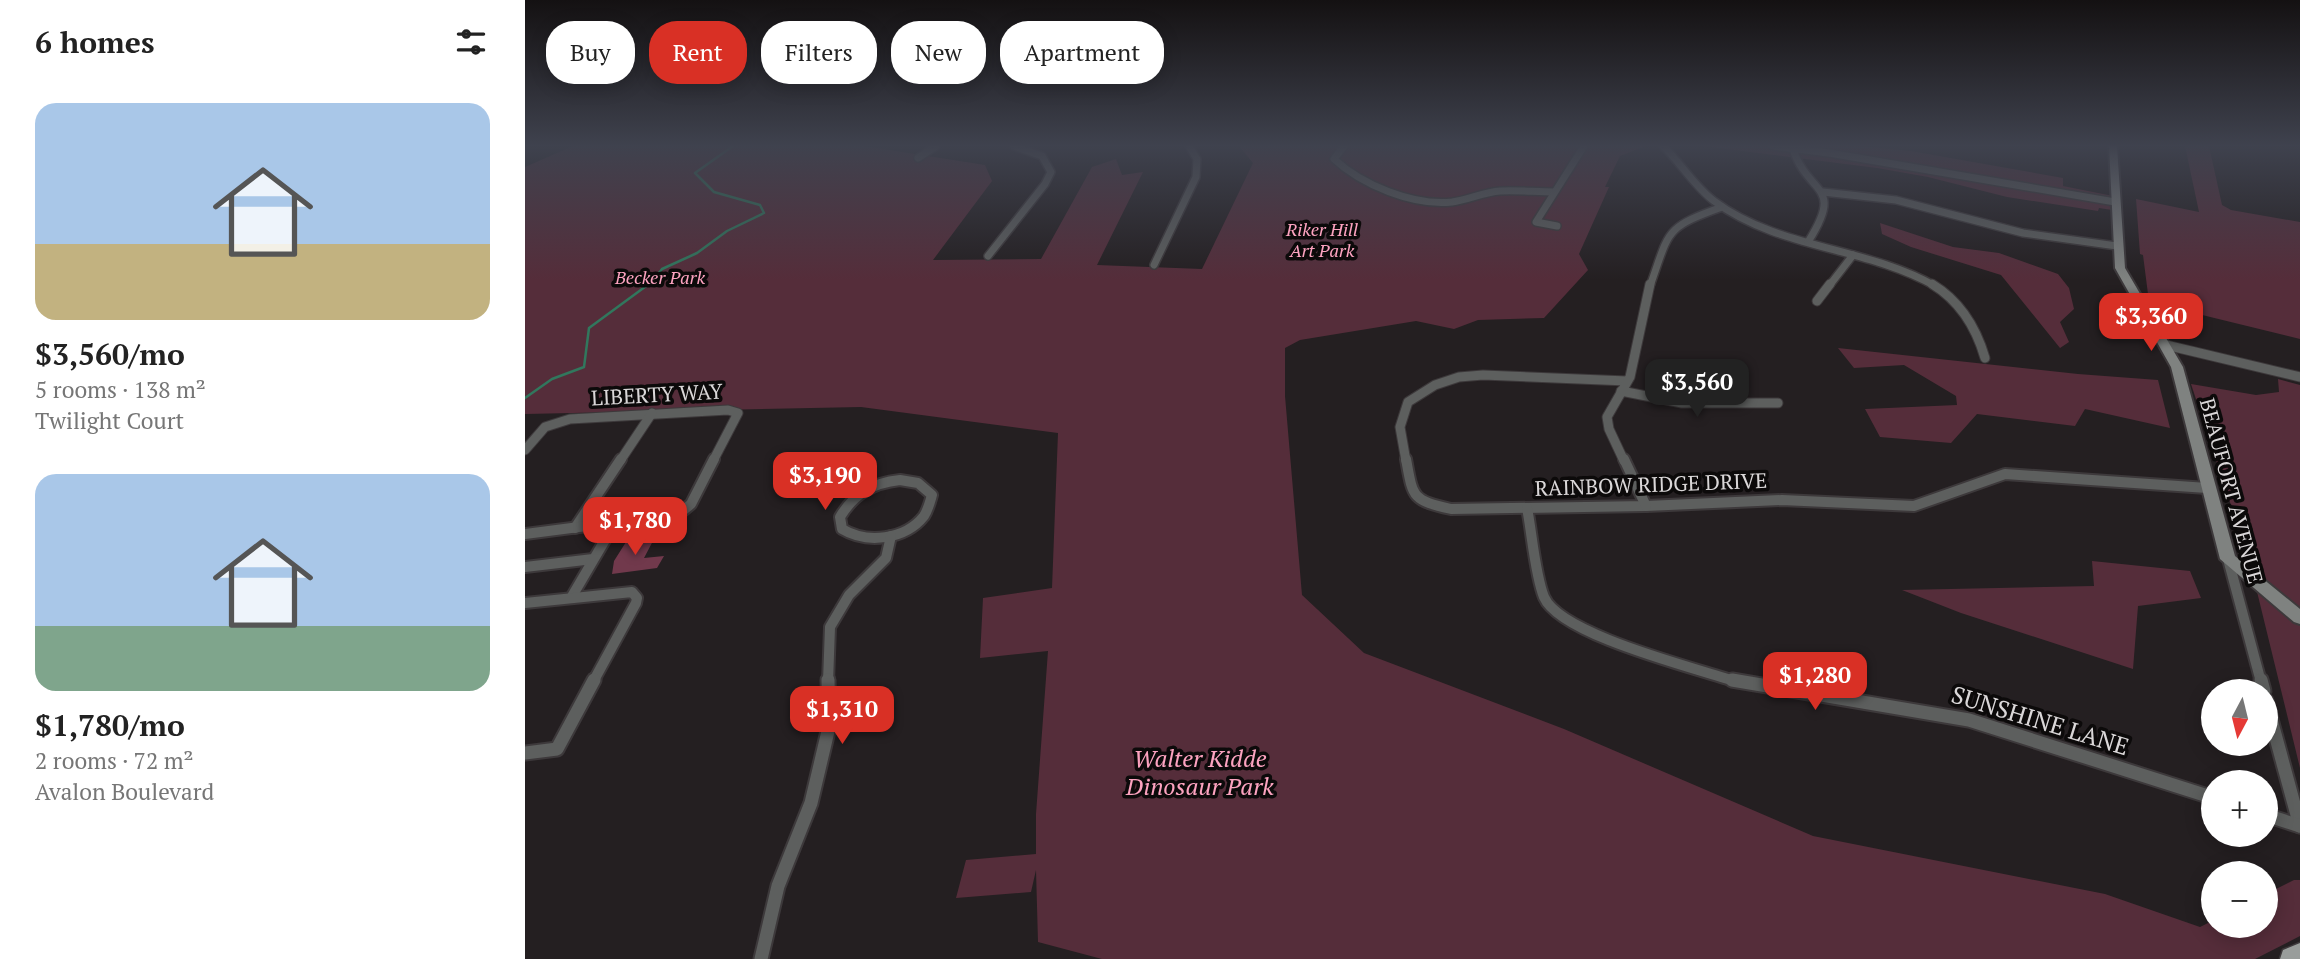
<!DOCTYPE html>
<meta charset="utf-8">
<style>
:root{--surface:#fff;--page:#f6f6f6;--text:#222;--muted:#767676;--accent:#d93025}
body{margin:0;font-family:"PT Serif",serif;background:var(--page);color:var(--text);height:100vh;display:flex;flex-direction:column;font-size:26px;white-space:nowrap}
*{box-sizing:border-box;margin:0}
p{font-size:23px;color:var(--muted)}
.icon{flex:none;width:38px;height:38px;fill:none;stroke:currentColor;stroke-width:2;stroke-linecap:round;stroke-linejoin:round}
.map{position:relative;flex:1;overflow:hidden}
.details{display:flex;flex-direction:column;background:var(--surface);width:525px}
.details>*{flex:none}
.banner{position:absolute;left:21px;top:21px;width:665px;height:63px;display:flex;gap:14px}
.needle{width:46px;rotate:187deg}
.fabs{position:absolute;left:1676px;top:679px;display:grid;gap:14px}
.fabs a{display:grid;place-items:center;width:77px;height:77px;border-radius:50%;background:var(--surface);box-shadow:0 4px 18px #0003;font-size:35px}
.price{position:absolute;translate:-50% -60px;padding:0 16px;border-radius:14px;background:var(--accent);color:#fff;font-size:23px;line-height:46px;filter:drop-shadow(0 2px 4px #0008)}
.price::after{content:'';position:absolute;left:50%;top:42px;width:21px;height:16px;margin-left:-10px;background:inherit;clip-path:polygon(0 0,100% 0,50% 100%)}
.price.on{background:#222;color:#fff}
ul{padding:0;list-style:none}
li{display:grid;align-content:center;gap:14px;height:371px;padding:0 35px}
li span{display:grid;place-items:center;height:217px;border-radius:21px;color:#555}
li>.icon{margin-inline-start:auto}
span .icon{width:126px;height:126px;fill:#fffc;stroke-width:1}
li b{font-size:30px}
h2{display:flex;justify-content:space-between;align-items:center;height:84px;padding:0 35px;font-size:30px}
.chip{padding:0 24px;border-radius:28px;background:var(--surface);box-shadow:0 4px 18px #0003;font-size:24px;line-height:63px}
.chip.on{background:var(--accent);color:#fff}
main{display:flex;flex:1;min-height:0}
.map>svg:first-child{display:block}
</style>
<main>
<section class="details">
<h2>6 homes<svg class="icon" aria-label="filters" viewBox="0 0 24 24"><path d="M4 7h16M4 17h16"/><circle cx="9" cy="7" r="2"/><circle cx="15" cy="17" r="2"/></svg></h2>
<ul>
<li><span style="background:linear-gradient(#a9c7e8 65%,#c2b280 0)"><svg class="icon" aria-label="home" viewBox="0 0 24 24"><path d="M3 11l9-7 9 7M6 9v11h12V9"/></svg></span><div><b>$3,560/mo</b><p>5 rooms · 138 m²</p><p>Twilight Court</p></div></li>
<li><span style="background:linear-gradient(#a9c7e8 70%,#7fa58c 0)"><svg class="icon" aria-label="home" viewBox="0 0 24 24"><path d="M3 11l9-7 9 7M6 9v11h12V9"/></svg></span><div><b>$1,780/mo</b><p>2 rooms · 72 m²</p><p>Avalon Boulevard</p></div></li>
</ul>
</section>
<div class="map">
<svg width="1775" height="959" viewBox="0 0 1775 959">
<rect width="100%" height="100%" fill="#241f21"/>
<g fill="#552d3a">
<polygon points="48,146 339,146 460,165 467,181 408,260 516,259 567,167 591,159 597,175 618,172 572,265 677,269 728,163 714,146 1121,146 1095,156 1080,187 1084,187 1054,254 1063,270 1019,318 953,320 929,329 891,321 775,340 760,348 760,396 777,595 839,653 1039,729 1288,836 1580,894 1675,927 1689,920 1689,926 1741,926 1741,894 1769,880 1775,880 1775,936 1730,959 577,959 513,942 511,870 506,892 431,898 441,860 511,854 511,814 523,651 455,658 458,598 527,588 533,433 336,407 0,414 0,167"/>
<polygon points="1178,146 1334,146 1386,151 1538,178 1538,186 1588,196 1587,210 1574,208 1573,211 1482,197 1403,177 1352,168"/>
<polygon points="1660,146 1684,146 1697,205 1706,210 1775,222 1775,339 1624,302 1618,255 1615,254 1611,199 1674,212"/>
<polygon points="1355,223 1428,247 1474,253 1533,274 1544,288 1549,309 1535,322 1544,342 1535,348 1476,275 1386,247 1357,234"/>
<polygon points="1313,348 1553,374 1633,380 1645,428 1560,409 1550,426 1452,414 1426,443 1355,437 1340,409 1432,405 1431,396 1379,365 1329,368"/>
<polygon points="1753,379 1775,385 1775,768 1725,563 1666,384 1731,395 1754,392"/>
<polygon points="1567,561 1665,571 1676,598 1613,606 1608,669 1436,613 1377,590 1569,586"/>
</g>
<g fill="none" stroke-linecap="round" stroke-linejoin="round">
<polyline stroke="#31775d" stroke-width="2.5" points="0,398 27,379 59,367 64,328 128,281 137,269 172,253 202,231 239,213 235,205 189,192 170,173 208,146"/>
</g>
<polygon fill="#71394c" points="120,537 118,540 129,539 119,558 139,556 132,568 87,574 89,561 101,542 107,538"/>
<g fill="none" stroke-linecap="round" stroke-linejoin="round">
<defs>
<g id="street-far3">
<path d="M819,146L809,159C837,185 888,206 927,202C943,200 959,192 975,191C993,190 1011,192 1029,192"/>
<path d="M1138,146C1156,163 1169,186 1189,201C1253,249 1342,247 1410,286"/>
<polyline points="1248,146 1304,153 1590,202"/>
<path d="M1267,146C1282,197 1321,182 1283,242"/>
<polyline points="393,158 411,146"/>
<polyline points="1298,192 1371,200 1498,233 1592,246"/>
<polyline points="1032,226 1011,222 1059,146"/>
<polyline points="463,256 520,184 526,172 517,156 489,146"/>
<polyline points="629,265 671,177 672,159 664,146"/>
<path d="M1125,286C1145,230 1139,228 1197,207"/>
<polyline points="1304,286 1328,255"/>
</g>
<g id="street-far2">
<path d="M1407,284C1435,301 1451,327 1460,358"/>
<polyline points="1292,301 1305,284"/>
<polyline points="1641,345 1775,377"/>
<polyline points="1096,391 1157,403 1253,403"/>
<polyline points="0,450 20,427 45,419 203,410 213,413 188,461"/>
<polyline points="95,461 127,413"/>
<polyline points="881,461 875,427 883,402 910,385 934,377 958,375 1102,381"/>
<polyline points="1099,461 1084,429 1082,417 1105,377 1125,284"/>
</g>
<g id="street-far1">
<path d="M881,459C888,498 887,500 926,509L1121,506L1257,500L1389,506L1480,474L1682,488"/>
<polyline points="1099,459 1121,506"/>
<path d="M375,480L393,483L407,495C405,502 403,510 399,516C380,540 342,544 317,529L315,517C329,494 347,483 375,480Z"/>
<path d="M1002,508C1007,533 1010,575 1019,597C1035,635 1171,668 1212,682"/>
<polyline points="50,528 96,459"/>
<polyline points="0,534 154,514 166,504 189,459"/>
<polyline points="1703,559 1736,682"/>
<polyline points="0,567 68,559"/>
<polyline points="46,598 90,523"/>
<polyline points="0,603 107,592 112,598 111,603 68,682"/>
<polyline points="303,682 305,627 324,595 361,558 366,536"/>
</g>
<g id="street">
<polyline points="1207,680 1444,720 1689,798"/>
<polyline points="1736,680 1739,691"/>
<polyline points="1741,701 1775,826"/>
<polyline points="0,753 32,749 69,680"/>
<polyline points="1741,815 1775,826"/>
<polyline points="236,959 253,886 286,803 304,727 303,680"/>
</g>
<polygon id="secondary" points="1584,146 1592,146 1600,268 1658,367 1710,556 1775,609 1775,624 1769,622 1695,559 1646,367 1590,268"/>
<polygon id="primary" points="1775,943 1775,959 1755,959 1758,950"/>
</defs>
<use href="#street-far3" stroke="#3d393b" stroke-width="10"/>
<use href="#street-far2" stroke="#3d393b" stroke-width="11"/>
<use href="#street-far1" stroke="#3d393b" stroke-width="14"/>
<use href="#street" stroke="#3d393b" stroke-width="17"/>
<use href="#secondary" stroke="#3d393b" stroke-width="4"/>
<use href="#primary" stroke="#3d393b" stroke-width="3"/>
<use href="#street-far3" stroke="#5d5f5e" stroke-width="7"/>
<use href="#street-far2" stroke="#5d5f5e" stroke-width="9"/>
<use href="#street-far1" stroke="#5d5f5e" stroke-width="10"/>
<use href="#street" stroke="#5d5f5e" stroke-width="13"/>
<use href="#secondary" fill="#7f8280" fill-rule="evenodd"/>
<use href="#primary" fill="#999d9b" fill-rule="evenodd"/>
</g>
<linearGradient id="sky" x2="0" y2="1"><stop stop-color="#141112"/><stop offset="0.52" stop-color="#3f424e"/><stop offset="1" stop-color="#3f424e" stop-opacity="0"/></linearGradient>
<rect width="1775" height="280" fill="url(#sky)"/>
<g text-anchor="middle" stroke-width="7" stroke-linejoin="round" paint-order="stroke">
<g font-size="18" font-style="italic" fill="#fda3c0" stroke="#0c0a0a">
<text x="797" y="236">Riker Hill<tspan x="797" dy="21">Art Park</tspan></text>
<text x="135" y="284">Becker Park</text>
</g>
<g font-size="21" fill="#dad7d8" stroke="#0c0a0a">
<text transform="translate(132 395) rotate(-3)" y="7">LIBERTY WAY</text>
<text transform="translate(1126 485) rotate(-2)" y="7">RAINBOW RIDGE DRIVE</text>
<text transform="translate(1706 491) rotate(75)" y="7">BEAUFORT AVENUE</text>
</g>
<g font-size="24" fill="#dad7d8" stroke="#0c0a0a">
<text transform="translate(1515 721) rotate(17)" y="8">SUNSHINE LANE</text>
</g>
<g font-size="24" font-style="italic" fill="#fda3c0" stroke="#0c0a0a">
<text x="675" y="767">Walter Kidde<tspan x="675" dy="28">Dinosaur Park</tspan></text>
</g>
</g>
</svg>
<div class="fabs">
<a><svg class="needle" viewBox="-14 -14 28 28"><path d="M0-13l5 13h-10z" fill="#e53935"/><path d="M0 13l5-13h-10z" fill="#767676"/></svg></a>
<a>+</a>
<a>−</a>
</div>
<b class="price" style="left:1626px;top:353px">$3,360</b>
<b class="price on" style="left:1172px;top:419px">$3,560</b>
<b class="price" style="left:300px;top:512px">$3,190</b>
<b class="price" style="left:110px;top:557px">$1,780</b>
<b class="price" style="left:1290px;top:712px">$1,280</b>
<b class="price" style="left:317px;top:746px">$1,310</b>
<div class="banner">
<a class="chip">Buy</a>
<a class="chip on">Rent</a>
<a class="chip">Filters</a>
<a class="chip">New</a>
<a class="chip">Apartment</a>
</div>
</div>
</main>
